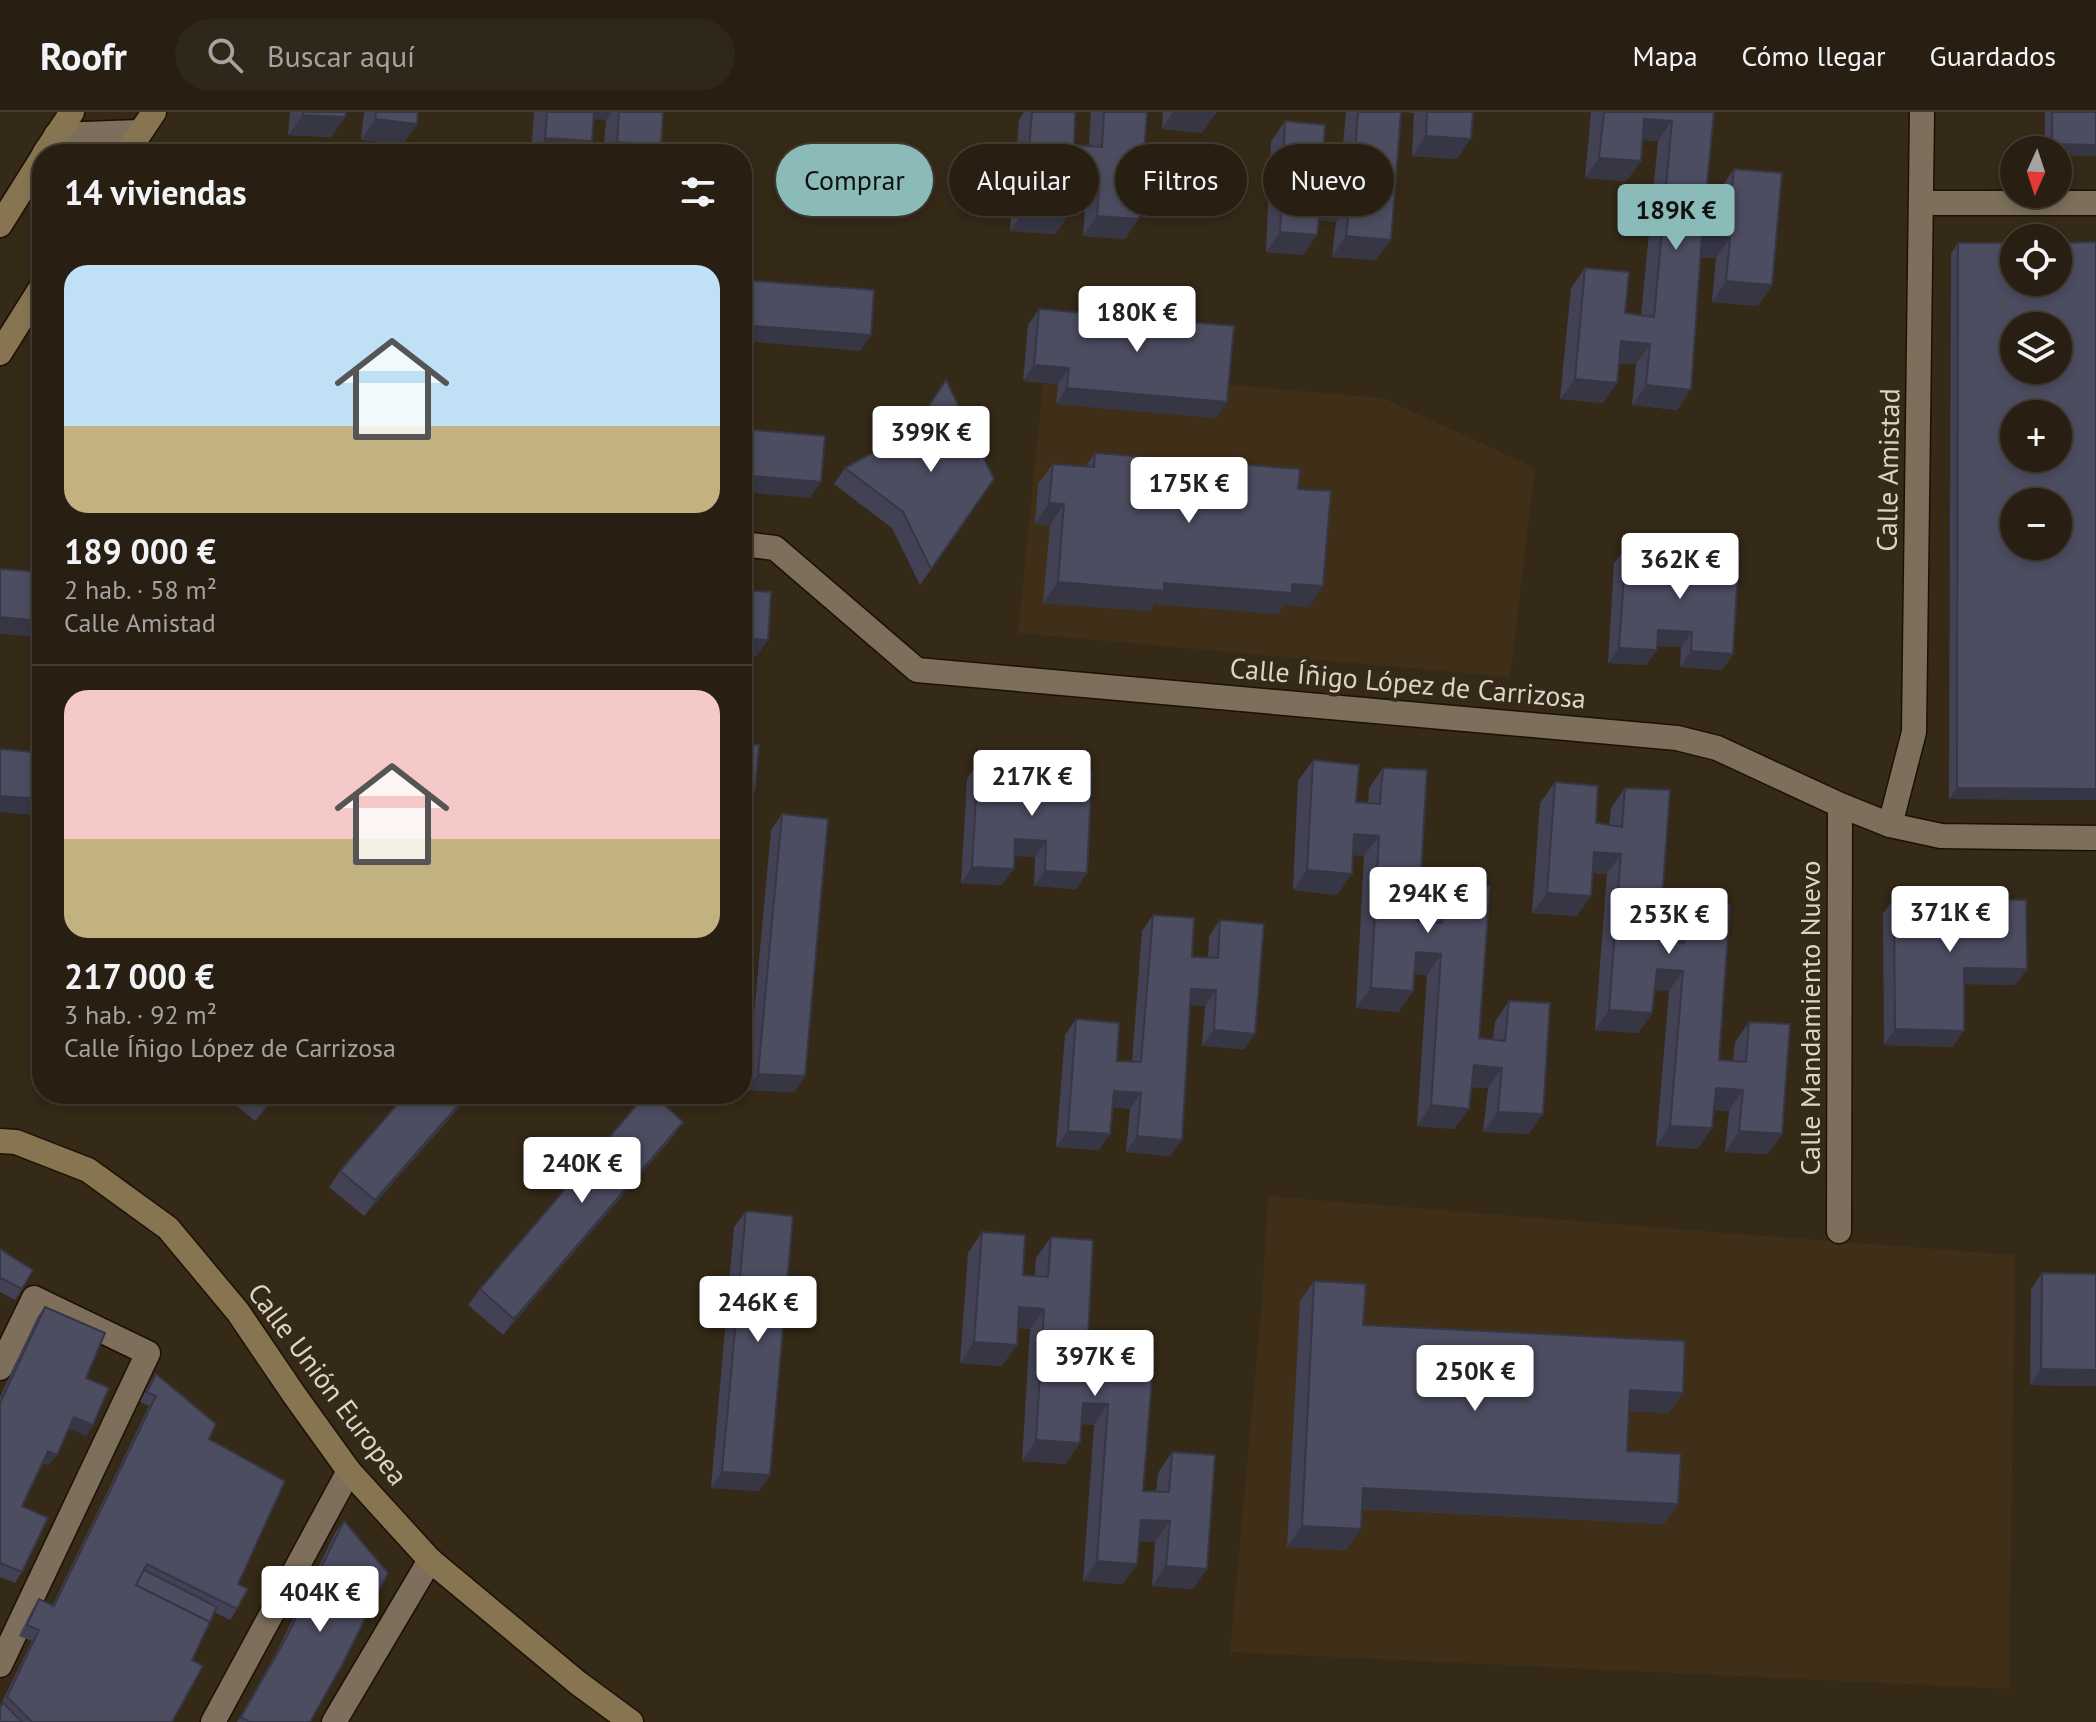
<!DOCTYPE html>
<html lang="es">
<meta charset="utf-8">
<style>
:root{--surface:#281f12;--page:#30271b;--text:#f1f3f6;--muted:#a5a29f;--line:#443d32;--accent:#8bbbb9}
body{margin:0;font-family:"PT Sans",sans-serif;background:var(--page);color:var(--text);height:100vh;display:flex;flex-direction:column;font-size:30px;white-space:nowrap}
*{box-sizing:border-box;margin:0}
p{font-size:26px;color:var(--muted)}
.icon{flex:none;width:44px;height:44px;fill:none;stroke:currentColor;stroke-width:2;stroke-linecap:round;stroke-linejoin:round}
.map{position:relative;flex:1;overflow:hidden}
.details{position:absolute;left:32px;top:32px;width:720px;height:960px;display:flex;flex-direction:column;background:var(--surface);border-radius:32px;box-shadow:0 4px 12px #0003,0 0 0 2px var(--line)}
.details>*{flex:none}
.banner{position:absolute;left:776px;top:32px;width:760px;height:72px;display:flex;gap:16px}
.needle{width:52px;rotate:183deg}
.controls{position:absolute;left:2000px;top:24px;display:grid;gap:16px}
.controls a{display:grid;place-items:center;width:72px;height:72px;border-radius:50%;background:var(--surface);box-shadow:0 4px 12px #0003,0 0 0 2px var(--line);font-size:40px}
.price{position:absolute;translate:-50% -68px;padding:0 18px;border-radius:8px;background:#fff;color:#222;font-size:26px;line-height:52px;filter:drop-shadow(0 2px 4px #0008)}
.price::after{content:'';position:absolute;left:50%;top:48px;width:24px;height:18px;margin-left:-12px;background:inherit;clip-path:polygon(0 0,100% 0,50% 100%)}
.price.current{background:var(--accent);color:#111}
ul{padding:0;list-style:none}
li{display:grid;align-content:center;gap:16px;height:424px;padding:0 32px}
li+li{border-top:2px solid var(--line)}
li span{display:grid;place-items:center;height:248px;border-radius:24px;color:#555}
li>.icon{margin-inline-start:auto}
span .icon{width:144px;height:144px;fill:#fffc;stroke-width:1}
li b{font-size:34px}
h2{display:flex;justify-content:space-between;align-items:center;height:96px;padding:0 32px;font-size:34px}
.chip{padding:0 28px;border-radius:36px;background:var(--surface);box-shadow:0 4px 12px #0003,0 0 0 2px var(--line);font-size:28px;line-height:72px}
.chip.current{background:var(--accent);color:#111}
header{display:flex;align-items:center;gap:48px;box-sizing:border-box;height:112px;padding:0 40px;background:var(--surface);border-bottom:2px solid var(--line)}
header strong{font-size:38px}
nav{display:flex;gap:44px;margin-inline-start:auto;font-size:28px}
.search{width:560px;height:72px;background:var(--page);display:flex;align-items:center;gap:20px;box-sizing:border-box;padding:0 28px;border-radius:44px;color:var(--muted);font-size:30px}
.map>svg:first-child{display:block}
</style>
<header>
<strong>Roofr</strong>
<div class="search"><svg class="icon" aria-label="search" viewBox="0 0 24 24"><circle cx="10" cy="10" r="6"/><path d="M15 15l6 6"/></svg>Buscar aquí</div>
<nav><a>Mapa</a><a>Cómo llegar</a><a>Guardados</a></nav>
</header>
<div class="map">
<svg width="2096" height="1610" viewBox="0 0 2096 1610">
<rect width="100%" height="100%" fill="#352918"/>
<g fill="#402f18">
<polygon points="1043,271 1058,272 1056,292 1218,272 1383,286 1535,356 1510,565 1018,521"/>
<polygon points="1268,1084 1688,1118 2015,1143 2009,1577 1230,1540 1262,1190"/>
</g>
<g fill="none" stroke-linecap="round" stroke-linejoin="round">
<defs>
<polyline id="lane" points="56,23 139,20"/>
<g id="street">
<polyline points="1922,91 2096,91"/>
<polyline points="742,432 775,436 917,558 1677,626 1717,636 1840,693 1890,713 1941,724 2096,726"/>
<polyline points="1890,713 1914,620 1922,0"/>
<polyline points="1839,1119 1840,693"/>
<polyline points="0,1256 34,1186 148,1241 0,1553"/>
<polyline points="213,1610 349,1359"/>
<polyline points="334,1610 430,1448"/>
</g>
<g id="secondary">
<polyline points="44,42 72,0"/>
<polyline points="126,42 154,0"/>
<polyline points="0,113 42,46"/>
<polyline points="0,241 42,174"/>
<polyline points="0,1029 16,1030 88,1058 168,1116 238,1200 295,1284 349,1359 430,1448 578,1571 631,1610"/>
</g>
</defs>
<use href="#lane" stroke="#1d1103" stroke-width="27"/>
<use href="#street" stroke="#1d1103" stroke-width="27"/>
<use href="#secondary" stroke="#1d1103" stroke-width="27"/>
<use href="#lane" stroke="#7d6f5b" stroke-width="24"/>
<use href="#street" stroke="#7d6f5b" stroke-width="24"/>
<use href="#secondary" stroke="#877552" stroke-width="24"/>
</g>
<g fill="#424254">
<polygon points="290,0 346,0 345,5 331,25 288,23"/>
<polygon points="364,0 418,0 417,12 403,32 361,28"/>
<polygon points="534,0 663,0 661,33 655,42 603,42 606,8 594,7 582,42 531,42"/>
<polygon points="1024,0 1075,0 1074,33 1089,34 1091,0 1147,0 1125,127 1083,124 1086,82 1071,81 1055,122 1010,119 1019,8"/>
<polygon points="1163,0 1216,0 1202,21 1162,17"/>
<polygon points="1346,0 1473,0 1457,47 1412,44 1414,1 1401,0 1376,148 1332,145 1336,110 1319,108 1317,123 1303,143 1266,140 1271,30 1285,9 1322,54 1341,55"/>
<polygon points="1591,0 1714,0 1705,94 1718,96 1720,77 1734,57 1772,173 1758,194 1712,190 1716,146 1700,145 1677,298 1632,293 1636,252 1619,251 1603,291 1560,287 1571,176 1585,156 1625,201 1641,203 1658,29 1642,28 1641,49 1626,69 1585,66"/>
<polygon points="2045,0 2096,0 2096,44 2058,43 2058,38 2045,38"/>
<polygon points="1958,131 2096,688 1949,687 1951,142"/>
<polygon points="1039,197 1216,306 1056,292 1058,272 1023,269 1028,213"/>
<polygon points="1095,341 1298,377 1309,495 1284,493 1278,502 1155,492 1149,499 1043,491 1050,413 1035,412 1038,372 1053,352 1086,354"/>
<polygon points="845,356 994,367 920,473 892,416 834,372"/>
<polygon points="1626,436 1665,458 1686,460 1686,455 1697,439 1733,542 1722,558 1680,555 1681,535 1657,534 1657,538 1646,553 1608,551 1614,451"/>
<polygon points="1313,648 1356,690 1368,691 1369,676 1383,656 1418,809 1429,810 1431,791 1445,771 1479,926 1493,928 1495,910 1509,889 1529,1022 1483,1020 1488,976 1471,975 1454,1017 1417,1014 1427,863 1414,862 1413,879 1398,900 1356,896 1364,744 1353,743 1337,783 1293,778 1298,669"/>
<polygon points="978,651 1019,679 1039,680 1040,672 1051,656 1076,777 1034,774 1035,745 1014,744 1002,773 961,771 967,667"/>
<polygon points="1555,670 1596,711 1609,713 1611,696 1625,676 1659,828 1672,830 1674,811 1688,790 1719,948 1733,949 1735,930 1749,910 1782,1022 1768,1042 1725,1040 1729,999 1714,998 1698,1037 1656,1034 1669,879 1655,878 1652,901 1638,921 1595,918 1607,762 1593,761 1577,804 1532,801 1540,691"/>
<polygon points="782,702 805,964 794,980 747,978 771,718"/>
<polygon points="1894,786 2016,873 1964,872 1964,919 1952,935 1884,933 1883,802"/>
<polygon points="1153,803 1192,845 1208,846 1209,824 1220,808 1244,937 1202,934 1205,894 1190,893 1170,1044 1126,1040 1130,997 1113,995 1099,1038 1056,1035 1065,923 1076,907 1117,949 1132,950 1142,819"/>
<polygon points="223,982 279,982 255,1009"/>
<polygon points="471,982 364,1104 329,1075 340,1059"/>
<polygon points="683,1010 672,1026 503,1223 468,1193 480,1177"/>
<polygon points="746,1099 770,1363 759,1379 711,1376 734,1115"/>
<polygon points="982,1120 1023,1163 1035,1164 1036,1146 1051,1125 1086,1262 1097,1262 1112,1241 1143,1379 1156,1380 1158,1361 1172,1340 1193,1477 1152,1474 1155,1430 1139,1429 1137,1452 1123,1472 1083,1469 1094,1313 1082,1312 1066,1352 1022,1349 1030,1217 1018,1216 1002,1254 960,1251 968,1141"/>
<polygon points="0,1137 22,1177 15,1188 0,1180"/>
<polygon points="2042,1161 2096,1274 2030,1273 2031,1177"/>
<polygon points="1314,1169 1363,1213 1683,1281 1668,1301 1629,1299 1627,1339 1664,1412 1362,1397 1361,1417 1346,1438 1287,1435 1300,1189"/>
<polygon points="45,1195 86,1266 93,1313 86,1324 69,1316 49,1353 42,1351 22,1394 22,1460 15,1471 0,1465 0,1285 37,1206"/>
<polygon points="156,1262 209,1327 238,1472 237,1497 230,1508 214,1500 192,1548 172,1610 0,1610 0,1594 32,1529 19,1524 32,1498 39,1487 52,1494 149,1294 140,1290 149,1272"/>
<polygon points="344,1409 310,1610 237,1610 278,1537 336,1419"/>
</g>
<g fill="#363645">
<polygon points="586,0 612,0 606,8 581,6"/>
<polygon points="1173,0 1210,0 1216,1 1202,21 1162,17"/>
<polygon points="303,3 345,5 331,25 288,23"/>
<polygon points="375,7 417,12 403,32 361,28"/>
<polygon points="1644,7 1672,9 1658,29 1630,27"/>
<polygon points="1426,24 1471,27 1457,47 1412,44"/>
<polygon points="545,26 592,29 582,42 534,42"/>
<polygon points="617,30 661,33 655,42 608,42"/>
<polygon points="2052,32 2096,33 2096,44 2058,43 2058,38 2048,38"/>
<polygon points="1599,46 1641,49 1626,69 1585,66"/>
<polygon points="1072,60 1100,62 1086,82 1058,80"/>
<polygon points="1321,87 1350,90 1336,110 1307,107"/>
<polygon points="1024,99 1070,102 1055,122 1010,119"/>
<polygon points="1097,104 1139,107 1125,127 1083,124"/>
<polygon points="1280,120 1317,123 1303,143 1266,140"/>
<polygon points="1702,123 1730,126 1716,146 1688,143"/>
<polygon points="1346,124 1391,128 1376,148 1332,145"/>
<polygon points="1726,169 1772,173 1758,194 1712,190"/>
<polygon points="742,213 871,223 860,239 742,229"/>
<polygon points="1621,229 1650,232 1636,252 1607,249"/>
<polygon points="1034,253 1069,256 1058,272 1023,269"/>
<polygon points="1575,267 1617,271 1603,291 1560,287"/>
<polygon points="1646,273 1691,278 1677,298 1632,293"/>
<polygon points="1067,276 1227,290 1216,306 1056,292"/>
<polygon points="742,363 821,370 810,386 742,380"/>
<polygon points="1049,391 1064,392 1050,413 1035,412"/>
<polygon points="1058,470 1292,472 1323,474 1309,495 1284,493 1278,502 1155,492 1149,499 1043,491"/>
<polygon points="0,505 42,509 42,525 0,522"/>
<polygon points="1658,518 1692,520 1681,535 1647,534"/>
<polygon points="742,526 768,528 757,544 742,543"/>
<polygon points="1619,536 1657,538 1646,553 1608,551"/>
<polygon points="1691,539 1733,542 1722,558 1680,555"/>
<polygon points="1957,676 2096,677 2096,688 1949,687"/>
<polygon points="742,677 755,678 744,694 742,694"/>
<polygon points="0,684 42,687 42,704 0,700"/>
<polygon points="1354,722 1379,724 1364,744 1340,742"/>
<polygon points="1015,727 1046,729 1035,745 1004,743"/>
<polygon points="1594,740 1621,742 1607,762 1580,760"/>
<polygon points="972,755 1014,757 1002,773 961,771"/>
<polygon points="1307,758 1352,762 1337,783 1293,778"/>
<polygon points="1045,759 1087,761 1076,777 1034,774"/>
<polygon points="1547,781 1591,784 1577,804 1532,801"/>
<polygon points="1416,840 1441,842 1427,863 1402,861"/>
<polygon points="1964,856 2027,857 2016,873 1953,872"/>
<polygon points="1657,857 1683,859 1669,879 1642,877"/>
<polygon points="1371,876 1413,879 1398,900 1356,896"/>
<polygon points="1191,877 1216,878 1205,894 1180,892"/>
<polygon points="1609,898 1652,901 1638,921 1595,918"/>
<polygon points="1895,917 1964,919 1952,935 1884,933"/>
<polygon points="1214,918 1255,922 1244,937 1202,934"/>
<polygon points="1474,953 1502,956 1488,976 1459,973"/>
<polygon points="758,962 805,964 794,980 747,978"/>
<polygon points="1716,976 1743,978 1729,999 1702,997"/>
<polygon points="1114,979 1141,981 1130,997 1103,994"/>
<polygon points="276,982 279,982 255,1009 266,994"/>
<polygon points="468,982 471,982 364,1104 375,1088"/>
<polygon points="1431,993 1469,997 1454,1017 1417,1014"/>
<polygon points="1498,1000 1543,1002 1529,1022 1483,1020"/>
<polygon points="683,1010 672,1026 503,1223 514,1207"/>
<polygon points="1670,1014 1712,1016 1698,1037 1656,1034"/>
<polygon points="1068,1019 1110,1022 1099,1038 1056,1035"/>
<polygon points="1739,1019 1782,1022 1768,1042 1725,1040"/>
<polygon points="1137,1024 1182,1028 1170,1044 1126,1040"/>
<polygon points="1019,1195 1044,1197 1030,1217 1005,1215"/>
<polygon points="974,1230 1017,1233 1002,1254 960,1251"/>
<polygon points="2041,1257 2096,1258 2096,1274 2030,1273"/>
<polygon points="1630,1278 1683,1281 1668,1301 1616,1298"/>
<polygon points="1083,1291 1108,1292 1094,1313 1069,1311"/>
<polygon points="74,1305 93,1313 86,1324 67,1315"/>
<polygon points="1036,1328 1080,1331 1066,1352 1022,1349"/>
<polygon points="48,1339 57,1343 49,1353 40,1350"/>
<polygon points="722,1360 770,1363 759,1379 711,1376"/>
<polygon points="1363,1376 1678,1392 1664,1412 1348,1396"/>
<polygon points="1141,1408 1170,1409 1155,1430 1126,1428"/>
<polygon points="1302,1414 1361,1417 1346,1438 1287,1435"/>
<polygon points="1097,1449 1137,1452 1123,1472 1083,1469"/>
<polygon points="1166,1454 1207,1457 1193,1477 1152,1474"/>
</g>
<g fill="#4d4d62" stroke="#363645" stroke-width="2" fill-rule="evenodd">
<polygon points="303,0 346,0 345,5 303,3"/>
<polygon points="376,0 418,0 417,12 375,7"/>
<polygon points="547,0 594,0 592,29 545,26"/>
<polygon points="619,0 663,0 661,33 617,30"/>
<polygon points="1032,0 1075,0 1074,33 1102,35 1104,0 1147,0 1139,107 1097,104 1100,62 1072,60 1070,102 1024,99"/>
<polygon points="1358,0 1401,0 1391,128 1346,124 1350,90 1321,87 1317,123 1280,120 1285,9 1325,13 1322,54 1354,56"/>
<polygon points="1427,0 1473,0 1471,27 1426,24"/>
<polygon points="1604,0 1714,0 1705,94 1730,97 1734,57 1782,61 1772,173 1726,169 1730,126 1702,123 1691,278 1646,273 1650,232 1621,229 1617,271 1575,267 1585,156 1629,160 1625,201 1654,205 1672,9 1644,7 1641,49 1599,46"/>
<polygon points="2052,0 2096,0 2096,33 2052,32"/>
<path d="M2096,130V677L1957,676L1958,131H2014V170H2058V131ZM2014,214H2058V258H2014ZM2014,302H2058V346H2014ZM2014,390H2058V434H2014Z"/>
<polygon points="742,146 744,146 743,168 874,178 871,223 742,213"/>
<polygon points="1039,197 1234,214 1227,290 1067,276 1069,256 1034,253"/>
<polygon points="946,268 994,367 931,457 903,400 845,356 912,319"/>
<polygon points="742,317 825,324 821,370 742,363"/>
<polygon points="1095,341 1300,357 1298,377 1331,379 1323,474 1292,472 1292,481 1164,471 1164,479 1058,470 1064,392 1049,391 1053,352 1094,355"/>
<polygon points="1626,436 1666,438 1665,458 1696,460 1697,439 1739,441 1733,542 1691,539 1692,520 1658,518 1657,538 1619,536"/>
<polygon points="0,457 42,460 42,509 0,505"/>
<polygon points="742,478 771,480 768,528 742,526"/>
<polygon points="742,632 759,633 755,678 742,677"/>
<polygon points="0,637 42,641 42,687 0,684"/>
<polygon points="1313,648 1359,653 1356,690 1380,692 1383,656 1427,658 1418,809 1442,811 1445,771 1490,774 1479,926 1505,929 1509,889 1550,891 1543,1002 1498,1000 1502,956 1474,953 1469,997 1431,993 1441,842 1416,840 1413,879 1371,876 1379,724 1354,722 1352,762 1307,758"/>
<polygon points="978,651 1021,653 1019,679 1049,681 1051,656 1092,659 1087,761 1045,759 1046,729 1015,727 1014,757 972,755"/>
<polygon points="1555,670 1598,674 1596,711 1622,715 1625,676 1670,678 1659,828 1684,831 1688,790 1730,793 1719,948 1746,950 1749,910 1790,912 1782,1022 1739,1019 1743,978 1716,976 1712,1016 1670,1014 1683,859 1657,857 1652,901 1609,898 1621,742 1594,740 1591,784 1547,781"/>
<polygon points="782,702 828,707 805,964 758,962"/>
<polygon points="1894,786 2026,788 2027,857 1964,856 1964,919 1895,917"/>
<polygon points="1153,803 1194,806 1192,845 1218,846 1220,808 1264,812 1255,922 1214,918 1216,878 1191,877 1182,1028 1137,1024 1141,981 1114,979 1110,1022 1068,1019 1076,907 1119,911 1117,949 1141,950"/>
<polygon points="253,982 276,982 266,994"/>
<polygon points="406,982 468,982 375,1088 340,1059"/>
<polygon points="646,982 653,982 683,1010 514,1207 480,1177"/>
<polygon points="746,1099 793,1104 770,1363 722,1360"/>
<polygon points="982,1120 1025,1123 1023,1163 1048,1165 1051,1125 1093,1128 1086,1262 1109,1263 1112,1241 1154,1242 1143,1379 1169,1380 1172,1340 1215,1343 1207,1457 1166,1454 1170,1409 1141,1408 1137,1452 1097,1449 1108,1292 1083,1291 1080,1331 1036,1328 1044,1197 1019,1195 1017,1233 974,1230"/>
<polygon points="0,1137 33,1158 22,1177 1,1166 0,1167"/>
<polygon points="2042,1161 2096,1162 2096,1258 2041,1257"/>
<polygon points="1314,1169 1366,1172 1363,1213 1685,1229 1683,1281 1630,1278 1627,1339 1681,1342 1678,1392 1363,1376 1361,1417 1302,1414"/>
<polygon points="45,1195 105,1221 86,1266 109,1276 93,1313 74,1305 57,1343 48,1339 22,1394 48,1406 22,1460 0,1451 0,1291"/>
<polygon points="156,1262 216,1312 209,1327 285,1369 238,1472 248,1477 237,1497 147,1452 136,1473 210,1510 192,1548 203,1554 172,1610 32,1610 7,1585 39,1518 27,1513 39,1487 54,1494 156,1284 147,1280"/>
<polygon points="344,1409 388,1461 341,1555 310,1610 250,1610 241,1605 286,1526"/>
<polygon points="144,1458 217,1495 210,1510 136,1473"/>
<polygon points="3,1591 22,1610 0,1610 0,1596"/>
</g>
<g text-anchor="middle" stroke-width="8" stroke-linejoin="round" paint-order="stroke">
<g font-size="28" fill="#dcd3c9" stroke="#352918">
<text transform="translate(1888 358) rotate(-89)" y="10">Calle Amistad</text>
<text transform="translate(1408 571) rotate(5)" y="10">Calle Íñigo López de Carrizosa</text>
<text transform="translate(1810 906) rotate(-90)" y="10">Calle Mandamiento Nuevo</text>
<text transform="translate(328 1272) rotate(53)" y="10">Calle Unión Europea</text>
</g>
</g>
</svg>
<div class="controls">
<a><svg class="needle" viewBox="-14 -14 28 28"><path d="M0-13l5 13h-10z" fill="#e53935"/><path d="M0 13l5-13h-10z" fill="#a5a29f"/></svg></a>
<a><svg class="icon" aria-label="locate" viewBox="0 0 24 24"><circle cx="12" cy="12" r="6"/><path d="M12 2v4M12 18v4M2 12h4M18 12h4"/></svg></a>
<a><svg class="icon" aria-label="layers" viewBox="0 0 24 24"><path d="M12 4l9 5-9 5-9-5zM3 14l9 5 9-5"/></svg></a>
<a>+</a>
<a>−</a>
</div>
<b class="price current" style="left:1676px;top:140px">189K €</b>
<b class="price" style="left:1137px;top:242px">180K €</b>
<b class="price" style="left:931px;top:362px">399K €</b>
<b class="price" style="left:1189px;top:413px">175K €</b>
<b class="price" style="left:1680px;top:489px">362K €</b>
<b class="price" style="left:1032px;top:706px">217K €</b>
<b class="price" style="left:1428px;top:823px">294K €</b>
<b class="price" style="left:1950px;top:842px">371K €</b>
<b class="price" style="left:1669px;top:844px">253K €</b>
<b class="price" style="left:582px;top:1093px">240K €</b>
<b class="price" style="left:758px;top:1232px">246K €</b>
<b class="price" style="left:1095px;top:1286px">397K €</b>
<b class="price" style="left:1475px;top:1301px">250K €</b>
<b class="price" style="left:320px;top:1522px">404K €</b>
<div class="banner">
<a class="chip current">Comprar</a>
<a class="chip">Alquilar</a>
<a class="chip">Filtros</a>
<a class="chip">Nuevo</a>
</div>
<section class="details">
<h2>14 viviendas<svg class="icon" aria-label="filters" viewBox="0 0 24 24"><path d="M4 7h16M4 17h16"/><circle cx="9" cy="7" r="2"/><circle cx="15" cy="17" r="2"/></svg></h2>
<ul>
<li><span style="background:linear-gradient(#bfe0f5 65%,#c2b280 0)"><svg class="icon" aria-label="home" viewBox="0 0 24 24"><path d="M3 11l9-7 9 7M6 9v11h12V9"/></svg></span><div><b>189 000 €</b><p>2 hab. · 58 m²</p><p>Calle Amistad</p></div></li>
<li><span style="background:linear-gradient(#f6c9c9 60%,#c2b280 0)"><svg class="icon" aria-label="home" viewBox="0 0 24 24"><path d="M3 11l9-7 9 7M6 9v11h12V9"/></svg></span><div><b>217 000 €</b><p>3 hab. · 92 m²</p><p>Calle Íñigo López de Carrizosa</p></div></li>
</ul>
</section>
</div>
